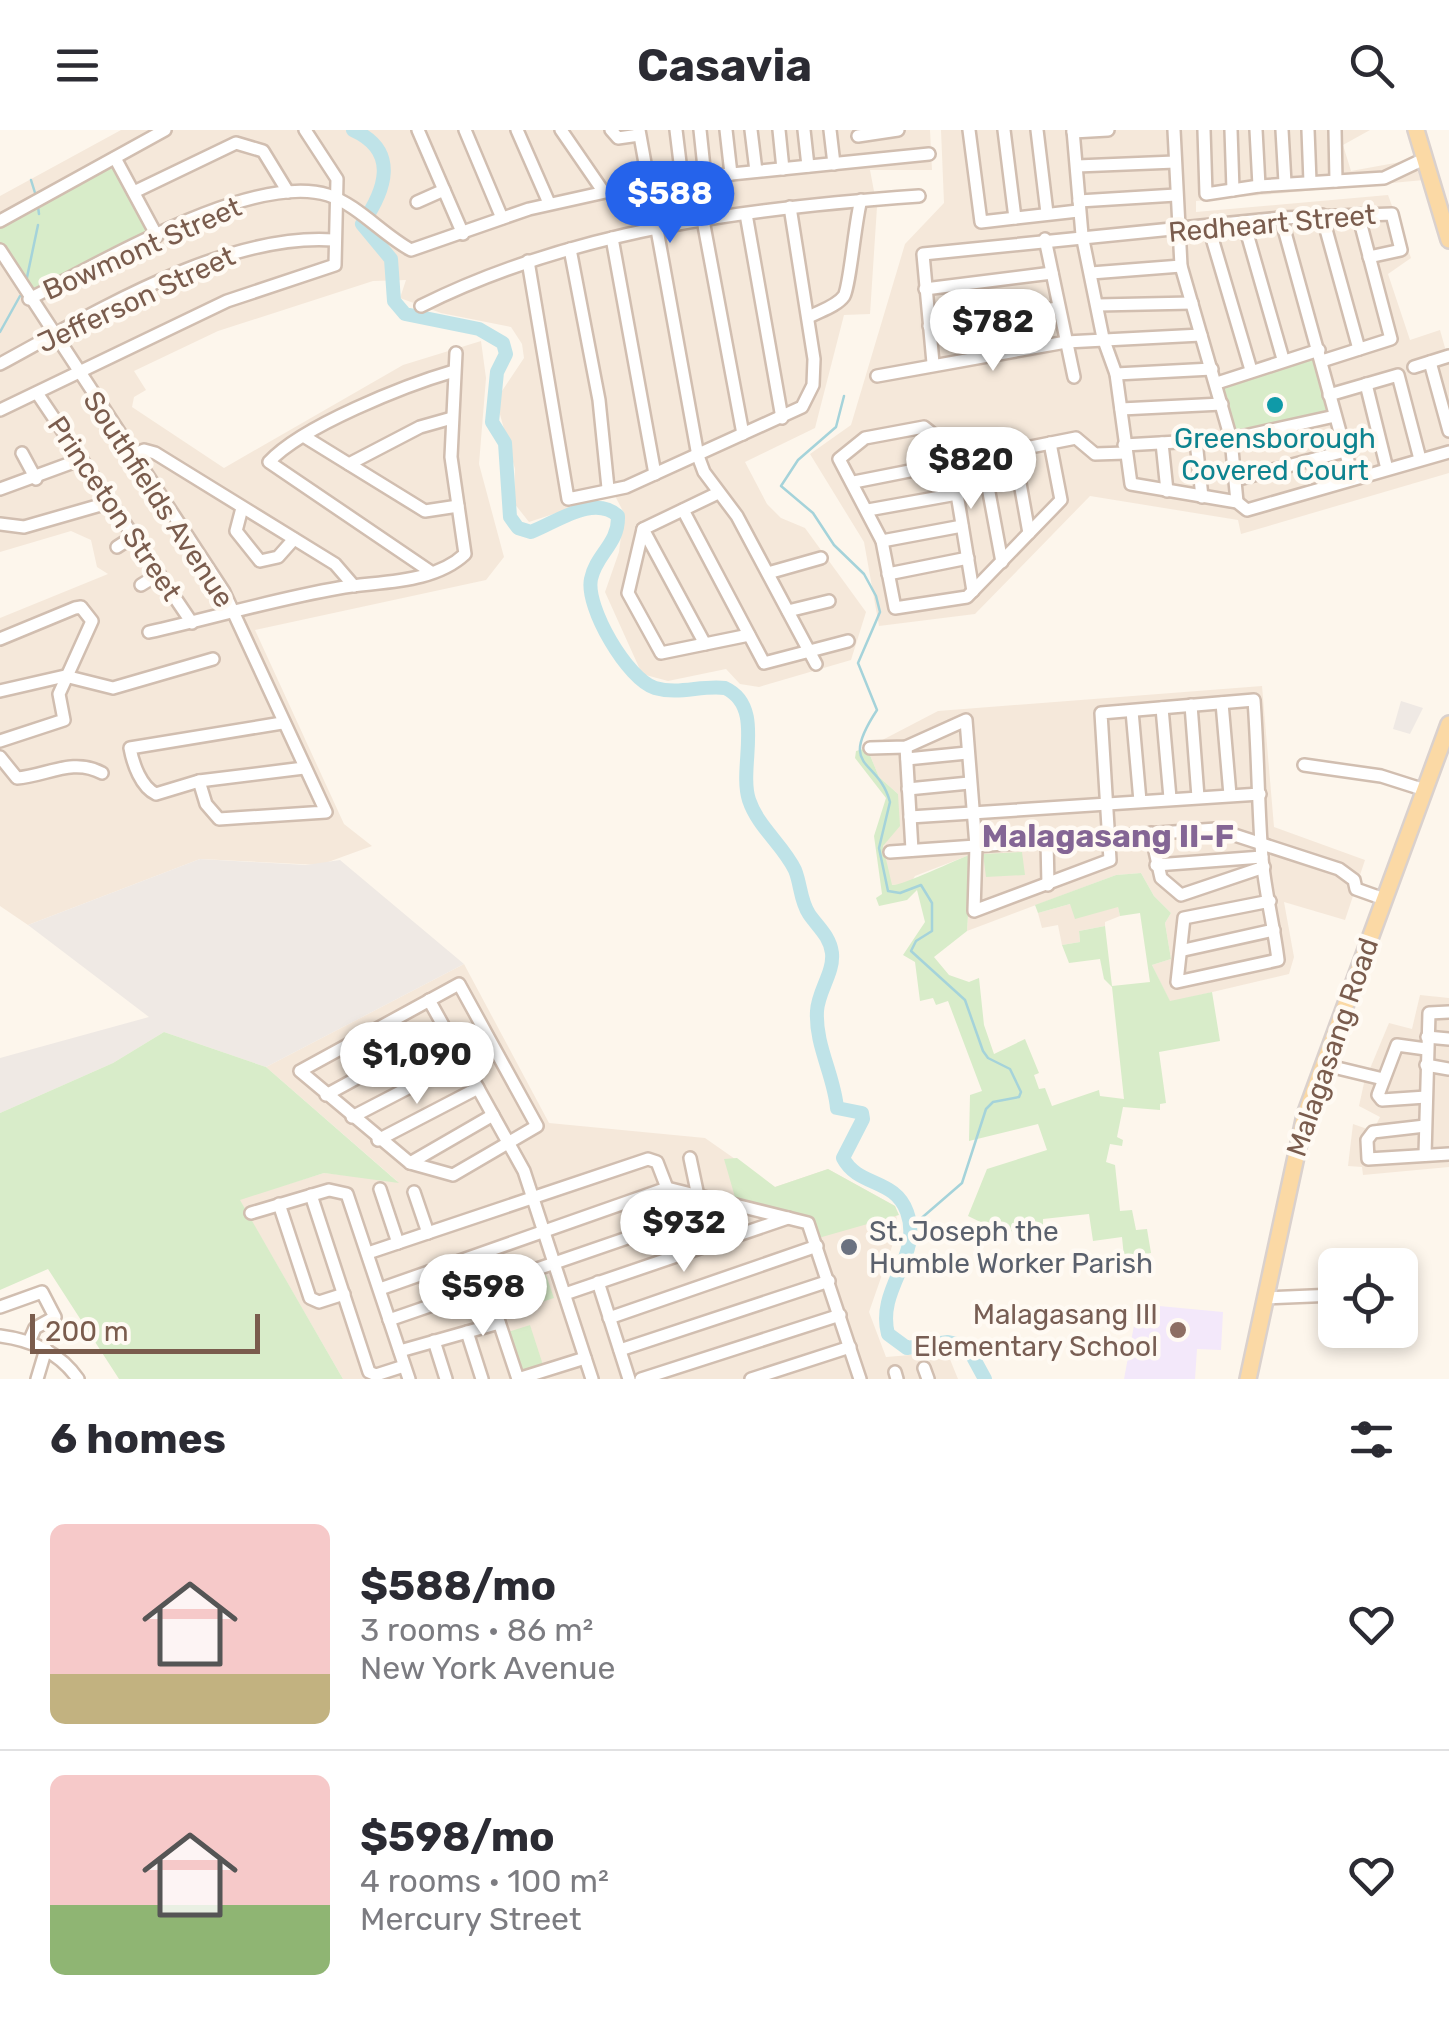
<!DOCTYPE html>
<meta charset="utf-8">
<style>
:root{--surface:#fff;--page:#f2f2f3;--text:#2b2b33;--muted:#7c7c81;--line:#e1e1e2;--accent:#2563eb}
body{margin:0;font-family:Rubik,sans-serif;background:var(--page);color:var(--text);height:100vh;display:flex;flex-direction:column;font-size:38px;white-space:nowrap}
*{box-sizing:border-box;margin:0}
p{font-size:32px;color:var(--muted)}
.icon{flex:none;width:55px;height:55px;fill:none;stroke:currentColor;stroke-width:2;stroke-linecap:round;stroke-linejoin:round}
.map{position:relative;height:1249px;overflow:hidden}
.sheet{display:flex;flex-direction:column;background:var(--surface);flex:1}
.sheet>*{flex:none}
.tools{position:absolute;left:1318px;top:1118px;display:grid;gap:20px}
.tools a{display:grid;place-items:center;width:100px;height:100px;border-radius:15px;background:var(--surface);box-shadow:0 5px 15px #0003;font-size:50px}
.scale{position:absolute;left:30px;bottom:25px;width:230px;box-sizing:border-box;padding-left:10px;border:5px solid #7a5c4d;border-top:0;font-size:28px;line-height:35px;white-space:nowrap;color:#7a5c4d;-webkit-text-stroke:8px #fffaf3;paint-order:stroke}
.price{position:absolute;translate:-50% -85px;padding:0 22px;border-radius:35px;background:#fff;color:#222;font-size:32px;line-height:65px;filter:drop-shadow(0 2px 5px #0008)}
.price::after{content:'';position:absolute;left:50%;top:60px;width:30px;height:22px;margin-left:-15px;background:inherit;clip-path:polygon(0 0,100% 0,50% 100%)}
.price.current{background:var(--accent);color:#fff}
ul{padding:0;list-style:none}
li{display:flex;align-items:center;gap:30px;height:250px;padding:0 50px}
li+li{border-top:2px solid var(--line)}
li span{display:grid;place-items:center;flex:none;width:280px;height:200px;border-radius:15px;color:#555}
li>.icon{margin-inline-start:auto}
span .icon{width:120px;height:120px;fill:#fffc;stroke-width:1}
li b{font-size:42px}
h2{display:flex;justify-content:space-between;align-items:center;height:120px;padding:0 50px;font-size:42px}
header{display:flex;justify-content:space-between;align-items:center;height:130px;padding:0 50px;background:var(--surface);font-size:45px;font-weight:700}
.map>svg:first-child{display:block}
</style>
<header><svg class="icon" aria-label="menu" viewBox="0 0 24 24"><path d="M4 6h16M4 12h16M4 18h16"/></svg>Casavia<svg class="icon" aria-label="search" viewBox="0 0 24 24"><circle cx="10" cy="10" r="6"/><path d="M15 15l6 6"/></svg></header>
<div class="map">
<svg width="1449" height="1249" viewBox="0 0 1449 1249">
<rect width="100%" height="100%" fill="#fdf6ec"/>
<g fill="#f5e8da">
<polygon points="121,0 930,0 932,40 870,40 877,77 870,184 844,185 815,298 745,332 767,374 781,388 805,398 866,482 851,530 759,557 740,554 726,539 668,551 642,544 605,462 619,422 624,383 614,364 529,392 514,373 515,339 496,270 524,228 522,214 511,197 441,183 400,168 406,150 373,151 218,201 134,241 146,260 134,267 132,277 224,338 403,235 481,211 486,248 479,334 504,427 486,450 255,500 344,694 372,716 320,735 200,729 28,795 0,776 0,488 108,444 97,437 91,410 71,401 0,422 0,66"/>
<polygon points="941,0 1370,0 1343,15 1351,41 1417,29 1424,50 1196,71 1196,82 1388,65 1411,128 1388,144 1410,210 1440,200 1449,232 1449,343 1241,404 1238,390 1090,366 975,484 879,496 864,412 810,324 851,295 905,114 944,73"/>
<polygon points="1262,556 1274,697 1365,730 1345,790 1284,772 1294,827 1289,844 1170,872 1152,835 1171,829 1165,793 1171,783 1154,766 1141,743 1116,745 967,801 972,724 915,746 910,754 891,755 883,717 898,664 879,647 867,618 938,581"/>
<polygon points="1070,774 1118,777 1120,786 1105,792 1105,796 1079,801 1080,812 1062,815 1058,795 1042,798 1038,783"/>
<polygon points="464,834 549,993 705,1008 775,1057 828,1039 895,1076 898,1099 869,1182 886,1227 947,1222 958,1249 343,1249 239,1069 324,1043 397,1051 266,937"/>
<polygon points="1420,865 1449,868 1449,1037 1363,1045 1362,1037 1348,1036 1353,994 1373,1001 1380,987 1359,976 1364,953 1389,893 1412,899"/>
</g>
<g fill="#efe9e4">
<polygon points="1401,571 1423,578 1410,604 1393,599"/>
<polygon points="200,729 306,735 340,730 464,834 266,937 164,902 113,933 0,983 0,928 149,887 28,795"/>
</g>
<polygon fill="#f3e8fa" points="1138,1174 1223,1182 1221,1220 1197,1219 1195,1249 1124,1249"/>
<g fill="#d8ecc9">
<polygon points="115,36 152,105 32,163 0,112 0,98"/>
<polygon points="1317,225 1331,284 1234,305 1222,255"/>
<path d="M867,618L879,647L898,664L900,696L883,716L892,755C902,756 955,730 972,724L967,801L934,827L949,845L969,852L979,848L984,895L994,924L1025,909L1039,943L1034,945L1039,959L1045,958L1052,976L1099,960L1100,966L1124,969L1112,857L1104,849L1100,829L1069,833L1062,815L1080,812L1079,801L1105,796L1112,856L1150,852L1140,783L1120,786L1118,777L1075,789L1070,774L1038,783L1035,775L1116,745L1141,743L1154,766L1171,783L1165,793L1171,829L1152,835L1170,871L1212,862L1220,911L1159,922L1166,973L1160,974V980L1123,977L1117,1007L1123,1010L1122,1016L1110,1014L1106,1032L1115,1035L1120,1081L1132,1080L1136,1100L1147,1099L1151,1123L1124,1127L1122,1107L1093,1111L1089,1084L1043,1089V1099L1001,1102L968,1086L987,1039L1047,1020L1038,994L969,1011L970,965L982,961L948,871L936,875L933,868L920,871L915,832L903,825L925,792L917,760L907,770L879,776L876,768L882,764L874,706L886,668L855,628L856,621Z"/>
<polygon points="1022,722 1025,745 986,747 983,724"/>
<polygon points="164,902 266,937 399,1053 324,1043 240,1070 343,1249 119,1249 48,1139 0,1160 0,983 113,933"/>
<polygon points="737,1028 775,1057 828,1039 895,1076 899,1085 815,1109 812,1099 737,1074 724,1029"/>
<polygon points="546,1145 554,1168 520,1179 513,1155"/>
<polygon points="530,1195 543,1235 521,1242 508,1202"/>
</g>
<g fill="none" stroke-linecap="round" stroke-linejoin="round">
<g stroke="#a5d3da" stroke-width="2.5">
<polyline points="31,50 36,66"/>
<polyline points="38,77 39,84"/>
<polyline points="26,152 38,95"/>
<polyline points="0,202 20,166"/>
<path d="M844,266L836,297L798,330L781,356L813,383L834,415L864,444L876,466L880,482L858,533L877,580C837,641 878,627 890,672L879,718L888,761L900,763L921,755L932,773V801L916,811L911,821L965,870L983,921L988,928L1010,939L1021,962L1019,967L993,972L986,979L962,1053L910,1098"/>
</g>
<path stroke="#bfe3e8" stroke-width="14" d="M353,0C400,21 385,61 362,94L391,129L394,171L405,184L479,199L503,213L506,224L497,242L492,292L505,313L510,387L518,398L531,402C557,392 594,364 618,386C619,414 596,424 591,449C585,477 628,550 655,558C679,565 701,555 725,558C766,577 738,636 749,670C758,697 783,715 795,740C801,755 800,770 809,784C817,796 830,806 832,823C834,843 818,861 817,881C815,915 834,945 837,978L862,983L863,989L843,1028C858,1057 895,1048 907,1082C923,1127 876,1158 888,1204L907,1218L948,1212L967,1216L985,1249"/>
<defs>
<g id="minor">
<polyline points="418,0 463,104"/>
<polyline points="465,0 502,88"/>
<polyline points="517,0 549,73"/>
<polyline points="561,0 603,61"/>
<polyline points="611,0 618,8 639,5"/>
<polyline points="639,0 698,326 704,342 737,386 816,534"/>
<polyline points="676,0 682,49 929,24"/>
<polyline points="700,0 705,47"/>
<polyline points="726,0 731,44"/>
<polyline points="751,0 756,41"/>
<polyline points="779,0 783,39"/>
<polyline points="804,0 808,36"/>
<polyline points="830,0 834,34"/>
<polyline points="969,0 981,92 1078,81"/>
<polyline points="1004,0 1015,88"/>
<polyline points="1037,0 1047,83"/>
<polyline points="1073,0 1082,105 1103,208 1116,244 1131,354 1237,372 1247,380 1449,322"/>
<polyline points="1174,0 1181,136 1231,309 1237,372"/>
<polyline points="1204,0 1206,64 1259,56 1384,48 1424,29"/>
<polyline points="1231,0 1233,60"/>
<polyline points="1256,0 1259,56"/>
<polyline points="1282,0 1285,53"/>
<polyline points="1308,0 1310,52"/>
<polyline points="1335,0 1336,51"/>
<polyline points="1073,2 1108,0"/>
<polyline points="858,6 898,0"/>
<polyline points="115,28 157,106"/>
<polyline points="1077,36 1175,32"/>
<polyline points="134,62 236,13 263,21 288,62"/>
<polyline points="1079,71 1176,65"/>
<polyline points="417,72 444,60"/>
<polyline points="746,84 782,288"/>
<polyline points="1322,85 1359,219"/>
<polyline points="1281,88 1353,349"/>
<polyline points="703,90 743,304"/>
<polyline points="0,91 165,0"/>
<polyline points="1244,93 1283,229"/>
<polyline points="1209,98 1251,240"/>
<polyline points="612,108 655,344"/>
<polyline points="1045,109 1074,247"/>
<polyline points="570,119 599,270 608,358"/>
<polyline points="0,120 224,462 326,682 219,689 206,674 199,651"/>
<polyline points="528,131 568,369 626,357 802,277 813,255 814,229 790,77"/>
<polyline points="1091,143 1181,136"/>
<polyline points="925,159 1052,143"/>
<path d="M29,169C98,135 253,41 328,65C358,75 383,105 411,120L529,79L646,53"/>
<polyline points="1098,175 1192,173"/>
<path d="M421,176C575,99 749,78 919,66"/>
<path d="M809,187C820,181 837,176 844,166C850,156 855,90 861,70"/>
<polyline points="929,196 1058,178"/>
<polyline points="1322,231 1391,209 1358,84"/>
<polyline points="1430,232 1449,301"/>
<polyline points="933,233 923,124 1281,88 1392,84 1401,120 1369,127"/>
<path d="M0,234C94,183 226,102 334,110"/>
<polyline points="1414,237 1449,226"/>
<polyline points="1116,244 1212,239"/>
<polyline points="877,246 1066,212 1201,205"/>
<polyline points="1217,253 1319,220"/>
<polyline points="1366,254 1387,339"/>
<polyline points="37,263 192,493"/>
<polyline points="1329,265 1398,245 1420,329"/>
<polyline points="1121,279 1222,274"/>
<polyline points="0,280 227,171 335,135 337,49 305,0"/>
<polyline points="305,307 425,381 458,376"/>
<polyline points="1196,311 1202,367"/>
<polyline points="1162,313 1167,361"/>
<polyline points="1124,315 1231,309 1335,286"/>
<polyline points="1014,320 1029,403"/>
<polyline points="22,323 36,349"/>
<polyline points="133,325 144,320 155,323 335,434 354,456"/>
<polyline points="982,325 1002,432"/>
<polyline points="940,333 934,305 924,297 865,308 839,329 882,411 895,478 967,467 1061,370 1050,313"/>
<polyline points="349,334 420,297 452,288"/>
<polyline points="1235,350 1345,321"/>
<polyline points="854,352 1076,308 1095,324 1126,323"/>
<polyline points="0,359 82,329"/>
<polyline points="718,363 643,399 628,463 661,523 749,505"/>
<polyline points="242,378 236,401 260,431 278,427 294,409"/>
<polyline points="683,380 764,533 848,511"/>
<polyline points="868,380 957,364 973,461"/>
<polyline points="0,394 24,397 111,372"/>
<polyline points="643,399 705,514"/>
<polyline points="882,411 962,396"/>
<polyline points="117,417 134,406"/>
<path d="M431,442L269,332C302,296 406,255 454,241"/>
<polyline points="768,443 821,428"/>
<polyline points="888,444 968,428"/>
<polyline points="141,455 159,444"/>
<polyline points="788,481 829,471"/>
<path d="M149,502C212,488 275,469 339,458C380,451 433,454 465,424L451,327L456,223"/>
<polyline points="0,509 75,478 81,477 92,491 59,564 64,590 0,611"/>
<polyline points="0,561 65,546 113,558 213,529"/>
<polyline points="1222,573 1230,665"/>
<polyline points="1191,575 1198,667"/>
<polyline points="1162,578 1170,668"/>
<polyline points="1132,581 1140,671"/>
<path d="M282,593L130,618C133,634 141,657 156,664L199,651L304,638"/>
<polyline points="906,617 912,720"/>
<path d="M870,618L906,617L966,590L976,716L974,781L1110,730L1101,583L1254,570C1258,623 1258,676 1262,728C1265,762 1274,796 1278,830L1177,852L1184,788L1270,771"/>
<path d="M0,627L17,648C46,646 73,627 102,643"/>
<polyline points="907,629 967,623"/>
<polyline points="1304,635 1381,646 1425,660"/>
<polyline points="908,659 969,653"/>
<polyline points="910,687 1260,664"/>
<polyline points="1151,703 1161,748 1181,765 1264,737"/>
<polyline points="1047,711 1048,755"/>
<polyline points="890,722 1216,699 1339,739 1354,750 1356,759 1384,769"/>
<polyline points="1156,735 1262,727"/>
<polyline points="1184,820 1274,800"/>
<polygon points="459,854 537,996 453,1045 410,1033 300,941"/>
<polyline points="429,870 524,1041 592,1249"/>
<polyline points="1427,907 1449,909"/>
<polyline points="1325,935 1383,949"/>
<polyline points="1426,935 1449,939"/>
<polyline points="326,965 445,900"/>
<polyline points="1426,967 1382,970 1378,965 1397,915 1426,919"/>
<polyline points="352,987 462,930"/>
<polyline points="1425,996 1373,1002 1367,1010 1368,1029 1449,1024"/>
<polyline points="378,1010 478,958"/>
<polyline points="1425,1025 1429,883 1449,882"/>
<polyline points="690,1028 698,1066"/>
<polyline points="410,1033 493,985"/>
<polyline points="380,1059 398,1113"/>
<polyline points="414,1062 428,1103"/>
<polyline points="311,1065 369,1242 376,1245 404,1236"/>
<polyline points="279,1074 310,1168 319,1172 344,1164"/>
<polyline points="251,1083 329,1060 347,1064 409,1249"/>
<polyline points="368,1123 648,1029 657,1032 667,1058"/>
<polyline points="598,1152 629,1249"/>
<polyline points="487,1156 518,1249 585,1228"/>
<polyline points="380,1159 667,1058 808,1093 860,1249"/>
<polyline points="565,1164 788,1088"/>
<polyline points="1264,1168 1335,1165"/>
<polyline points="0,1177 42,1162 55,1187 35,1198 29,1212"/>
<polyline points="609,1188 817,1116"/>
<polyline points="389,1190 726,1074"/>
<polyline points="1355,1200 1355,1206"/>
<polyline points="467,1202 482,1249"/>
<path d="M0,1206C32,1210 59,1222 78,1249"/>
<polyline points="434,1211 446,1249"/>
<polyline points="620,1220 829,1151"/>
<polyline points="400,1221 499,1193"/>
<polyline points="924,1238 928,1249"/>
<polyline points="895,1242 897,1249"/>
<polyline points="37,1249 46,1219"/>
<polyline points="641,1249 840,1185"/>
<polyline points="751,1249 850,1217"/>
</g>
<g id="major">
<polyline points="1416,0 1449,110"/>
<polyline points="1248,1249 1305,985 1449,594"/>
</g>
</defs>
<use href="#minor" stroke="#d1beb0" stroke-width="16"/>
<use href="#major" stroke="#dad1cd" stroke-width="20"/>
<use href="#minor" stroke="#fff" stroke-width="11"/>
<use href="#major" stroke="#fbd9a5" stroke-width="15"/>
</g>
<circle fill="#0f9aa8" stroke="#fffaf3" stroke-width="4" cx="1275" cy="275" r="10"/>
<circle fill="#6b7280" stroke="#fffaf3" stroke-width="4" cx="849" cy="1117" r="10"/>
<circle fill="#8d6e63" stroke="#fffaf3" stroke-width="4" cx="1178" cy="1200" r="10"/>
<g text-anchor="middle" stroke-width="9" stroke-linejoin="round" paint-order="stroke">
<g font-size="28" fill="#7a5c4d" stroke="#fffaf3">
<text transform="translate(1272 93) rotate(-5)" y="10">Redheart Street</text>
<text transform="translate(142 118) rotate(-24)" y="10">Bowmont Street</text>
<text transform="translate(136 169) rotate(-25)" y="10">Jefferson Street</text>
<text transform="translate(159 369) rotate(57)" y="10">Southfields Avenue</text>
<text transform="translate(115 378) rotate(56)" y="10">Princeton Street</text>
<text transform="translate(1332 917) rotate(-71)" y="10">Malagasang Road</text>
</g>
<g font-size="28" fill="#0d838f" stroke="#fffaf3">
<text x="1275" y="318">Greensborough<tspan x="1275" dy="32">Covered Court</tspan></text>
</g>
<g font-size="28" fill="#5b616d" stroke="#fffaf3" text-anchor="start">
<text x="869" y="1111">St. Joseph the<tspan x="869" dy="32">Humble Worker Parish</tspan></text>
</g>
<g font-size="28" fill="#785e54" stroke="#fffaf3" text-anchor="end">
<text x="1158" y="1194">Malagasang III<tspan x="1158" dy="32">Elementary School</tspan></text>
</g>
<g font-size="32" font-weight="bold" fill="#846695" stroke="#fffaf3">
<text x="1108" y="717">Malagasang II-F</text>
</g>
</g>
</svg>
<div class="tools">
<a><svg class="icon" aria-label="locate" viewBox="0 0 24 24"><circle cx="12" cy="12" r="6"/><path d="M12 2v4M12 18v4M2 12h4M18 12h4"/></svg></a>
</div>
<div class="scale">200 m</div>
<b class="price current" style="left:670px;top:116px">$588</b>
<b class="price" style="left:993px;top:244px">$782</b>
<b class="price" style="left:971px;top:382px">$820</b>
<b class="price" style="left:417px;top:977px">$1,090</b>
<b class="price" style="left:684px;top:1145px">$932</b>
<b class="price" style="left:483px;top:1209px">$598</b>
</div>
<section class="sheet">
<h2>6 homes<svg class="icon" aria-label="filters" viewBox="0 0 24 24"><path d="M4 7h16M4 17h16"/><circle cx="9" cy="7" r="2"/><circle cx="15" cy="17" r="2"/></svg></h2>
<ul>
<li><span style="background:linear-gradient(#f6c9c9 75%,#c2b280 0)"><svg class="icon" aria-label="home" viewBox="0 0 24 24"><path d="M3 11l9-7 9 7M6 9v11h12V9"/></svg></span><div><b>$588/mo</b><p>3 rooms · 86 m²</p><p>New York Avenue</p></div><svg class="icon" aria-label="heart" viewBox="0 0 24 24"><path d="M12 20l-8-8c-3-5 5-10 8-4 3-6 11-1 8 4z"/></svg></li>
<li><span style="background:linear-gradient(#f6c9c9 65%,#8fb573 0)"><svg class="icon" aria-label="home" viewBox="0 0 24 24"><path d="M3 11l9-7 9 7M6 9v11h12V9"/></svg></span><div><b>$598/mo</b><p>4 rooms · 100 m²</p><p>Mercury Street</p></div><svg class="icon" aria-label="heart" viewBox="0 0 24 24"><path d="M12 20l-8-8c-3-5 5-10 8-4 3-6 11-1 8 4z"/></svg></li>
</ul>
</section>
